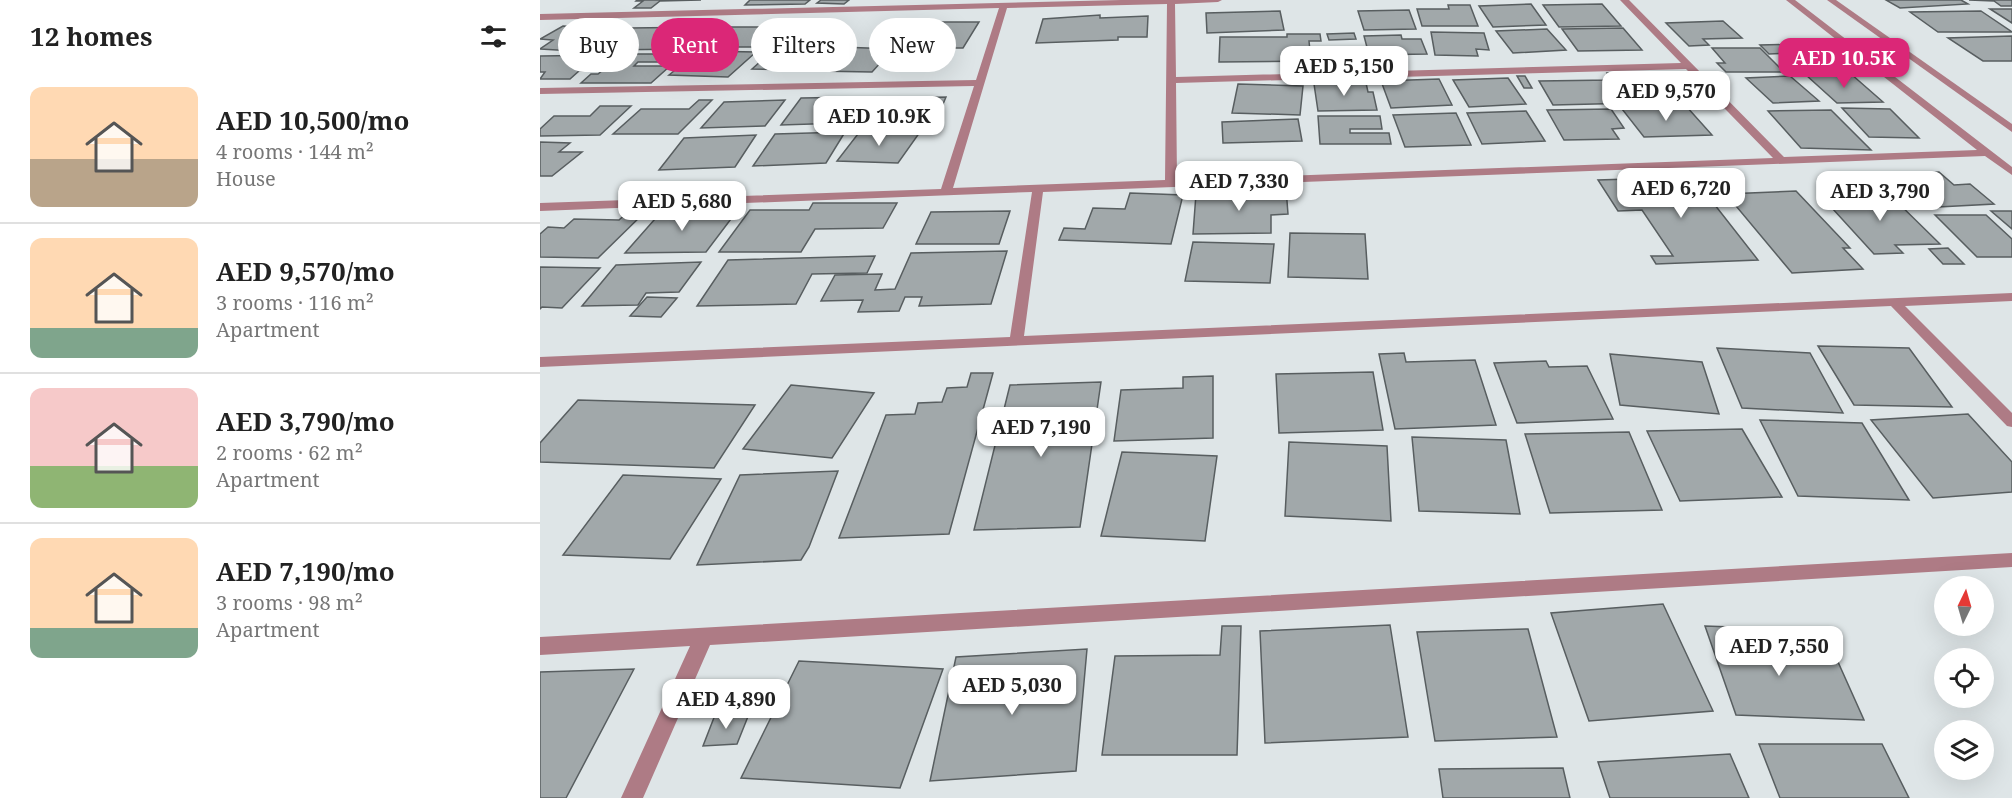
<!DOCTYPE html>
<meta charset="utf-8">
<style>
:root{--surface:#fff;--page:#f2f2f2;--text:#222;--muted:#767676;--line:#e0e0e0;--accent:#db2777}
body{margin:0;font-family:"Noto Serif",serif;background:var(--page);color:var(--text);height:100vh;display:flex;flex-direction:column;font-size:22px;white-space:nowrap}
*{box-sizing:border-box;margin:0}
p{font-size:20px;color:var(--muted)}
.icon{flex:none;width:33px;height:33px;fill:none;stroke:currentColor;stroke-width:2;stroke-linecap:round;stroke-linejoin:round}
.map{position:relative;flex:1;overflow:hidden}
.panel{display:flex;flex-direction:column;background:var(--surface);width:540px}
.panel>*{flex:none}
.top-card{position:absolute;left:18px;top:18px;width:570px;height:54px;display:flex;gap:12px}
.needle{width:39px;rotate:5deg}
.controls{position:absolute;left:1394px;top:576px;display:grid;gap:12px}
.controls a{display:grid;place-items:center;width:60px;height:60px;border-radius:50%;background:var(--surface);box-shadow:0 6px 24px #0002;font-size:30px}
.price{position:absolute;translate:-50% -51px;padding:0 14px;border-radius:12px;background:#fff;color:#222;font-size:20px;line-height:39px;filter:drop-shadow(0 2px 3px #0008)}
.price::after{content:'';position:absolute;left:50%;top:36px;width:18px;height:14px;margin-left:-9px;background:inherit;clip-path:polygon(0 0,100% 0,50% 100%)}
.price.selected{background:var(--accent);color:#fff}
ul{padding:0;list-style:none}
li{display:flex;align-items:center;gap:18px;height:150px;padding:0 30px}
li+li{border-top:2px solid var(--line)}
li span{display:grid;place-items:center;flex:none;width:168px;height:120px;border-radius:12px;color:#555}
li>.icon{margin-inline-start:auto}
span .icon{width:72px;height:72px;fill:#fffc;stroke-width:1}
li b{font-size:26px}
h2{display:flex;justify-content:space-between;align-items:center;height:72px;padding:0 30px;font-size:26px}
.tag{padding:0 21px;border-radius:27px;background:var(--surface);box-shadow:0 6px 24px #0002;font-size:21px;line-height:54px}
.tag.selected{background:var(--accent);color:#fff}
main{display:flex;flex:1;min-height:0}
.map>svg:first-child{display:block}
</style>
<main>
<section class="panel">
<h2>12 homes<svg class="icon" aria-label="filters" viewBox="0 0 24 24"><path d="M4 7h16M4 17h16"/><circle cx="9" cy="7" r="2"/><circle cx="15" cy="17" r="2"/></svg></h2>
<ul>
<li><span style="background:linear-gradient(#ffd9b3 60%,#b9a48a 0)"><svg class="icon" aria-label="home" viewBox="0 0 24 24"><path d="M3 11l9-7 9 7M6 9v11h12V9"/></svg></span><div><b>AED 10,500/mo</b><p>4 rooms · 144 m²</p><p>House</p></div></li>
<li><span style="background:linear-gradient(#ffd9b3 75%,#7fa58c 0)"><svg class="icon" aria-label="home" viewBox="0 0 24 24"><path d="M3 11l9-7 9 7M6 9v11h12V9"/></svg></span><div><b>AED 9,570/mo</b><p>3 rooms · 116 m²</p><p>Apartment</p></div></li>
<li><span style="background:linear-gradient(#f6c9c9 65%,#8fb573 0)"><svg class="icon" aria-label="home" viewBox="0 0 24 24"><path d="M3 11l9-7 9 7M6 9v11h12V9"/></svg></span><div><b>AED 3,790/mo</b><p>2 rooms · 62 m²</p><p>Apartment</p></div></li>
<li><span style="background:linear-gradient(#ffd9b3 75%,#7fa58c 0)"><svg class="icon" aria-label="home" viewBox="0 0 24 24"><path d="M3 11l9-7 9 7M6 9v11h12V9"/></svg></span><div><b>AED 7,190/mo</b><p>3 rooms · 98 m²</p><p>Apartment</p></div></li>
</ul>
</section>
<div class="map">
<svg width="1472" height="798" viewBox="0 0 1472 798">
<rect width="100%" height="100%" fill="#dee5e7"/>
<g fill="#a1a8aa" stroke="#585e60" stroke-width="1.5">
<polygon points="97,0 161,0 120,1 111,8 94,8 103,1 96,1"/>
<polygon points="210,0 270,0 265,4 205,5"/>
<polygon points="281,0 309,0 304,4 277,3"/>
<polygon points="1346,0 1421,0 1428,4 1360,8"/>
<polygon points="1429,0 1472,0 1472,6 1461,6 1454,1"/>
<polygon points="991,4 1006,25 953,27 939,6"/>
<polygon points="1062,4 1081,26 1019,27 1003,5"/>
<polygon points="908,5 930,5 938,26 882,26 877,9 909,9"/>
<polygon points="1450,9 1472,9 1472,23"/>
<polygon points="869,10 876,29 824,30 818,11"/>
<polygon points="740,11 744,30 667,33 666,13"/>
<polygon points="1441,11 1472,32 1398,32 1370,12"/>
<polygon points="560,15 560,18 608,16 607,37 578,37 578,40 496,43 503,19"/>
<polygon points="1183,21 1202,38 1163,39 1169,45 1149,46 1126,23"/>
<polygon points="383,22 439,22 423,48 411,48 405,57 358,57"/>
<polygon points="253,23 302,23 283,45 232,45"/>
<polygon points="23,26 79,29 55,43 49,43 34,51 0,49 13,40 0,39"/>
<polygon points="172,27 149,49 62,50 89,28"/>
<polygon points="184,27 234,27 215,47 162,47"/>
<polygon points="1083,28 1102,50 1038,51 1022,29"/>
<polygon points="1007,29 1026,50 973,53 956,31"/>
<polygon points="891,32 944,33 949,50 936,49 938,56 895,55"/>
<polygon points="814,33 816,39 789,40 787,34"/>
<polygon points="747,34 780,34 781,41 769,41 771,61 679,62 680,37 747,37"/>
<polygon points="861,35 862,39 881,39 887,54 829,55 824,36"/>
<polygon points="1472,36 1472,61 1443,61 1408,38"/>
<polygon points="1271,44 1282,52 1229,54 1220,45"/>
<polygon points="300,47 353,49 332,72 276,71"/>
<polygon points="1172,48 1220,48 1244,72 1186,72 1177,63 1185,63"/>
<polygon points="233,50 280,51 261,70 212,69"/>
<polygon points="159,51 216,52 188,77 129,75"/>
<polygon points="83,54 136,54 127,62 98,62 94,66 130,66 111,83 41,83 51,74 58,74"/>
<polygon points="71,55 53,70 39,71 30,79 0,79 5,72 0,72 0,56"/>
<polygon points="1117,72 1132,91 1088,92 1096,103 1013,105 999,81 1071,80 1067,73"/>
<polygon points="1311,74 1343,102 1297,103 1266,75"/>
<polygon points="977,76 985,76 992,88 984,88"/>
<polygon points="1250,76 1279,101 1233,103 1206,78"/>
<polygon points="968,78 986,104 929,107 913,80"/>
<polygon points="899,79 912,105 851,108 841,81"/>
<polygon points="826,83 828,92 833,92 837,110 778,111 774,84"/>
<polygon points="698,84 763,86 760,115 692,113"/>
<polygon points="321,97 303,123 241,125 261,98"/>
<polygon points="406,97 400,111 391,112 386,124 367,124 369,121 321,123 333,99"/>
<polygon points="159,100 172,100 138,134 73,134 101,109 149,109"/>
<polygon points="245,100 225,126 161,128 184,102"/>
<polygon points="60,106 91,106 60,135 0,136 0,129 14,116 50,116"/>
<polygon points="1146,106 1172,135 1104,137 1082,109"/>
<polygon points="1302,108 1350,109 1379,138 1329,137"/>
<polygon points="1071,109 1084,128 1072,129 1079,139 1024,140 1007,110"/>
<polygon points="1291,110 1331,150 1261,148 1228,111"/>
<polygon points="986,111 1005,141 942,144 927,113"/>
<polygon points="916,113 931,145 865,147 853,115"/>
<polygon points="778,116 840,116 842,129 810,129 810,133 849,133 851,144 780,144"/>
<polygon points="758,119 762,141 683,143 682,122"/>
<polygon points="321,130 380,132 358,163 297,161"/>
<polygon points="305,132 286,163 213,166 235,134"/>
<polygon points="216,135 195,167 119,170 144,138"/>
<polygon points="0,142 30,143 19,152 42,152 12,176 0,176"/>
<polygon points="1399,172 1414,185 1430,184 1454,204 1379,208 1341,175"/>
<polygon points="1153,177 1218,260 1116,264 1111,256 1133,256 1102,210 1078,211 1058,180"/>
<polygon points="727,188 746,188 748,214 731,215 731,233 653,234 656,194 727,193"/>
<polygon points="1256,191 1310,248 1303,248 1323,269 1252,273 1186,194"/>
<polygon points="590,193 643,195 631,244 519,240 524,228 545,229 553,208 585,209"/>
<polygon points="1349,194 1400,244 1355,245 1363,253 1334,254 1281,196"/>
<polygon points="273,203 357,203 343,228 275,229 261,252 179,252 210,210 269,210"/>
<polygon points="90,210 107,210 58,258 0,257 0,234 8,227 24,228 34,219 79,220"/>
<polygon points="122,211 197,211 166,252 85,253"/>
<polygon points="470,211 459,244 376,244 391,212"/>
<polygon points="1451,211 1472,211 1472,229"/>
<polygon points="1395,215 1446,215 1472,239 1472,257 1437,257"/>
<polygon points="750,233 825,234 828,279 748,277"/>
<polygon points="653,242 734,244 730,283 645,281"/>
<polygon points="1408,248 1424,264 1403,264 1389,249"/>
<polygon points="467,251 451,304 379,306 382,297 365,297 359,311 318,312 323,300 281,301 295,275 342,274 335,290 355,289 371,253"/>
<polygon points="335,256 327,273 272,274 256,304 157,306 188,260"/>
<polygon points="161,262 139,292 106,293 98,305 42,306 76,265"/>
<polygon points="0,267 60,268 22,308 2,307 0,309"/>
<polygon points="107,297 137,298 121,317 90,316"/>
<polygon points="1278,346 1369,348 1412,407 1314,405"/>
<polygon points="1177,348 1270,353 1303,413 1202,408"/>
<polygon points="864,353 866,362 935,360 956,425 855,429 839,354"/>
<polygon points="1070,354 1162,362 1179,414 1080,405"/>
<polygon points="1006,361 1009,367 1047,366 1073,419 977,423 954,363"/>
<polygon points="833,372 843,430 739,433 736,374"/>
<polygon points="431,373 453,373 409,534 299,538 346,415 375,414 378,403 402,402 407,388 427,387"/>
<polygon points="673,376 673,438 574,441 581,390 643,388 643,377"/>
<polygon points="561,382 540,527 434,530 470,385"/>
<polygon points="251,385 334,393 292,458 203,449"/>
<polygon points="38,400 215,405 174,468 0,462 0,443"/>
<polygon points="1428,414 1472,462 1472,492 1393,498 1331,420"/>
<polygon points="1220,420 1322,423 1369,500 1258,496"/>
<polygon points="1202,429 1242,497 1140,501 1107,431"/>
<polygon points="1089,432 1122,510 1010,513 985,434"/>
<polygon points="872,437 966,440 980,514 879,511"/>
<polygon points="749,442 847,446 851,521 745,516"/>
<polygon points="582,452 677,456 665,541 561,536"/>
<polygon points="298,471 269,547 261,560 157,565 200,475"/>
<polygon points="83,475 181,479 130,559 23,555"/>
<polygon points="1123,604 1173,711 1049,721 1011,613"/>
<polygon points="850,625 868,737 725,743 720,631"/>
<polygon points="682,626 701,626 697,755 562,755 575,656 680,655"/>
<polygon points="1165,626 1245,629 1257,660 1298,662 1324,720 1196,715"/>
<polygon points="988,629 1017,737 895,741 877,632"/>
<polygon points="547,649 536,771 390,781 416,657"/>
<polygon points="259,661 403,669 360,788 201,778"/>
<polygon points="94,669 26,798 0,798 0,672"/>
<polygon points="209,714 197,744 163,746 175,715"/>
<polygon points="1219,744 1342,744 1369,798 1240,798"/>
<polygon points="1190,754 1209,798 1070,798 1058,762"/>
<polygon points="1023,768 1030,798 903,798 899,769"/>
</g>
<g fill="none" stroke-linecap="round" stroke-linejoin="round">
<g fill="#ae7b85" fill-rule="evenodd">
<path d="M581,0H682L678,2L635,4L636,77L1141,63L1080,0H1089L1244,157L1437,150L1246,0H1255L1472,167V175L1445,156L503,192L484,336L1472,293V301L1365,306L1472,413V427L1467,426L1351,306L0,367V357L470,337L492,192L0,211V203L401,189L434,86L0,94V88L436,80L459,8L0,20V14ZM627,4L625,180L413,188L467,8ZM1146,69L1233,158L637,180L636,83Z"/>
<polygon points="1287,0 1296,0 1472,124 1472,132"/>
<polygon points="1472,553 1472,567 170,645 103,798 81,798 150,646 0,655 0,637"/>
</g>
</g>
</svg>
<div class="controls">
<a><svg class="needle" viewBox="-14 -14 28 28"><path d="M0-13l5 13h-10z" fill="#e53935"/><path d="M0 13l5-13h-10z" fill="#767676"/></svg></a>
<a><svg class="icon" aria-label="locate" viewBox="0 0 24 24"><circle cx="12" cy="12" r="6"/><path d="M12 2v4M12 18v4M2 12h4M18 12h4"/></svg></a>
<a><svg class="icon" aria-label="layers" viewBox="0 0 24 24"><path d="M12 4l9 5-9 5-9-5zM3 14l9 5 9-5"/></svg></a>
</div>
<b class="price selected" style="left:1304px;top:89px">AED 10.5K</b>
<b class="price" style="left:804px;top:97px">AED 5,150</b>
<b class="price" style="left:1126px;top:122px">AED 9,570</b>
<b class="price" style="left:339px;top:147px">AED 10.9K</b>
<b class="price" style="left:699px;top:212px">AED 7,330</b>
<b class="price" style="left:1141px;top:219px">AED 6,720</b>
<b class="price" style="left:1340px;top:222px">AED 3,790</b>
<b class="price" style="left:142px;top:232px">AED 5,680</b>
<b class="price" style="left:501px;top:458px">AED 7,190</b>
<b class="price" style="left:1239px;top:677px">AED 7,550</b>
<b class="price" style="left:472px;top:716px">AED 5,030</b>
<b class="price" style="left:186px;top:730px">AED 4,890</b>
<div class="top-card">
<a class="tag">Buy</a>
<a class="tag selected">Rent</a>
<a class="tag">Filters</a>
<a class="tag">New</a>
</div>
</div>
</main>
